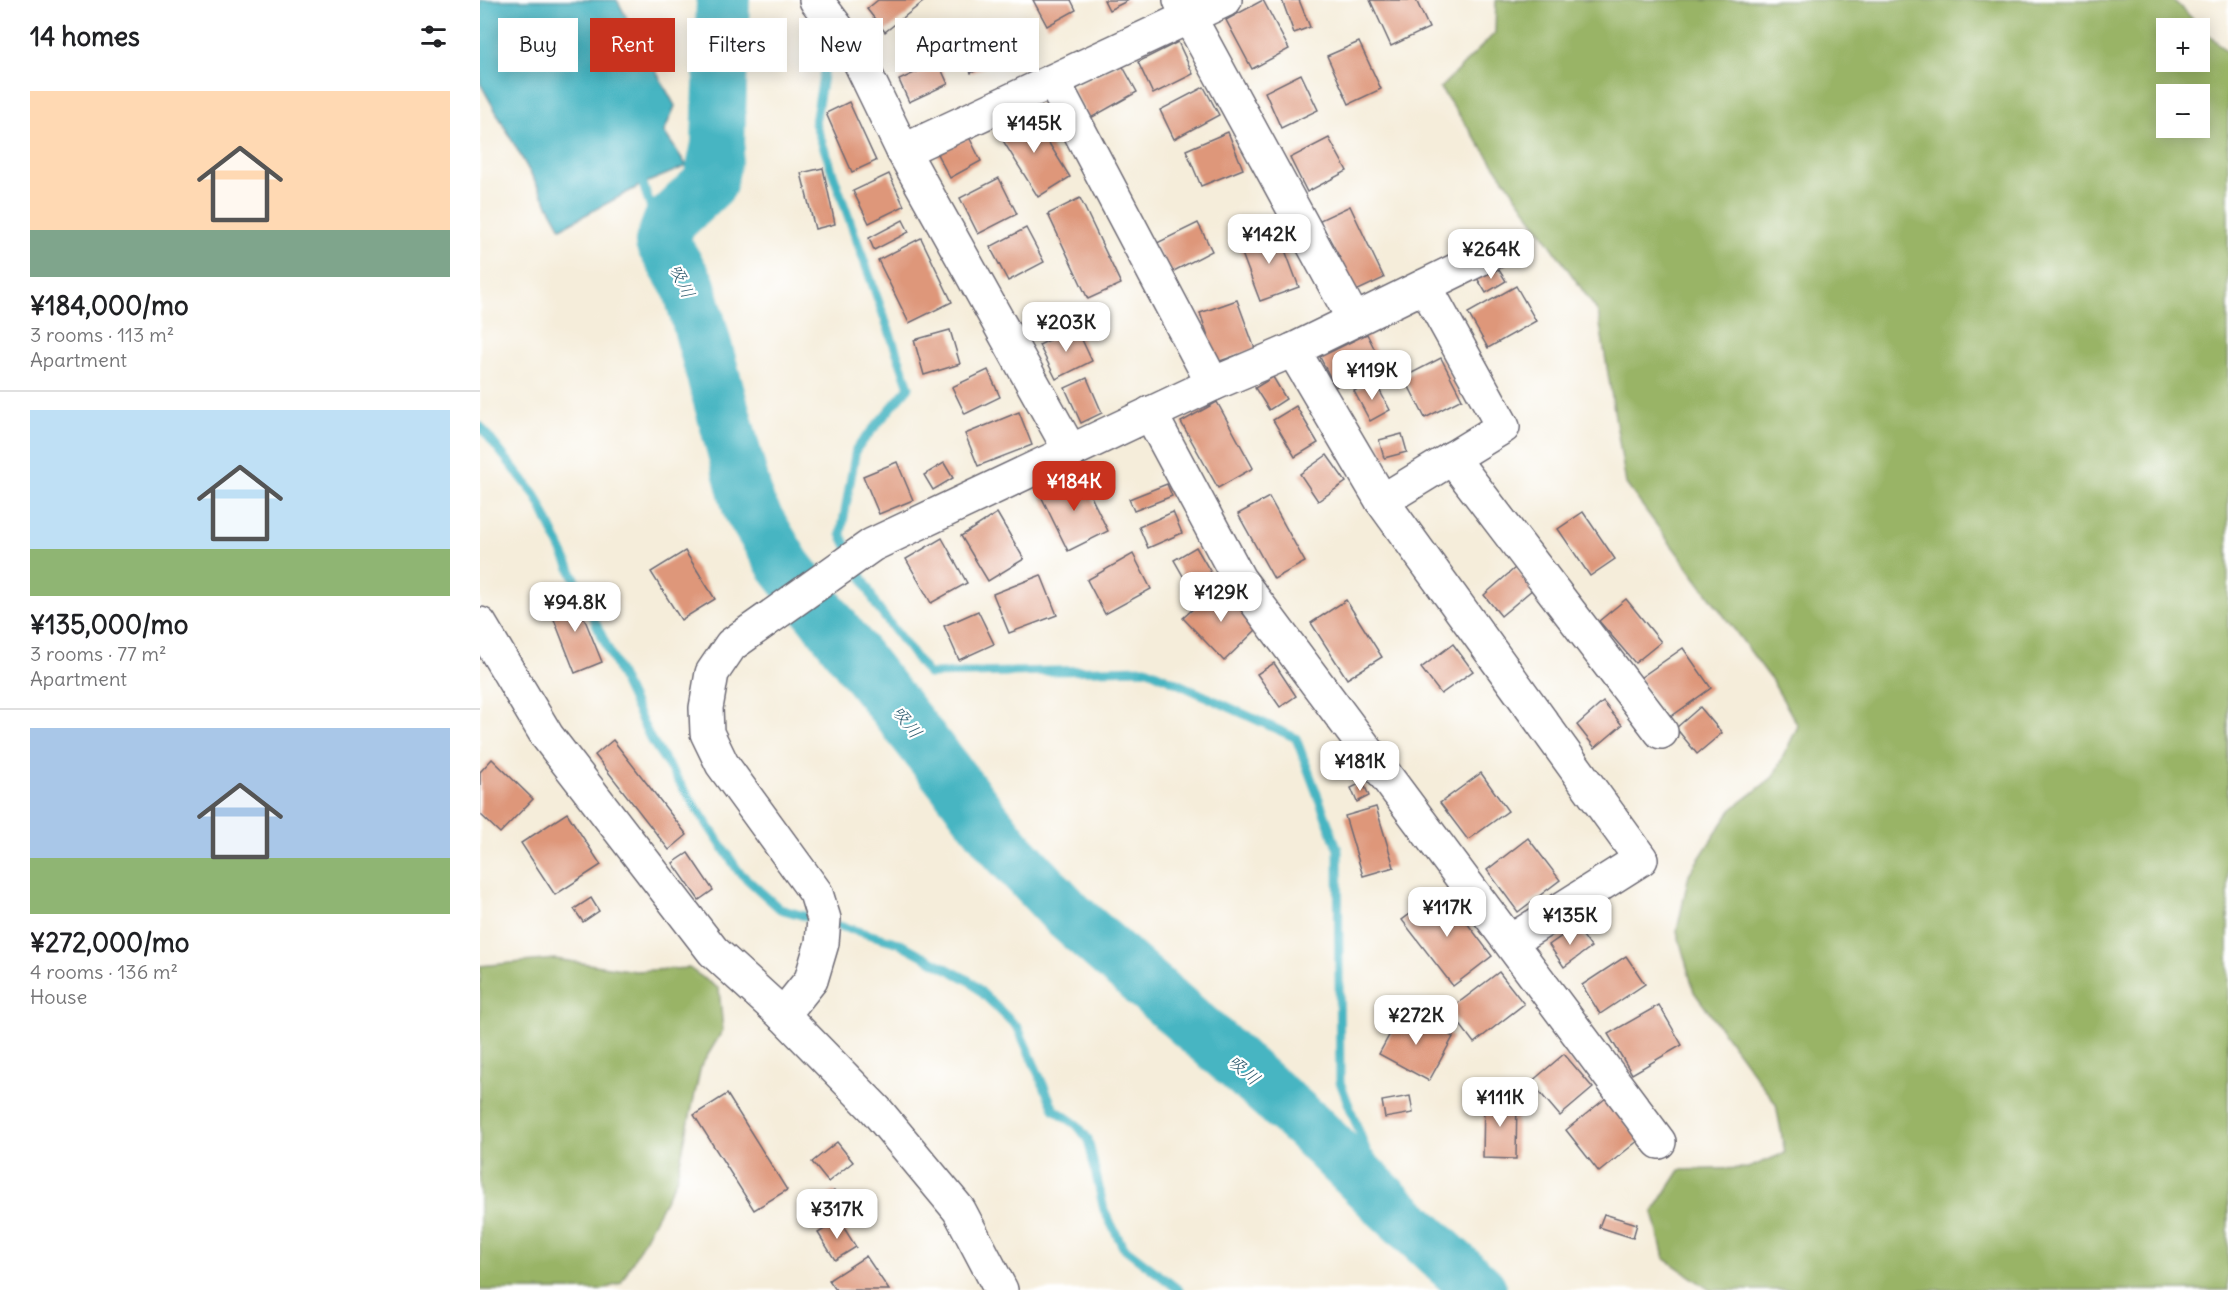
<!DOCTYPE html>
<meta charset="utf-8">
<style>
:root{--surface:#fff;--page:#f2f2f2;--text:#202124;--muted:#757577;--line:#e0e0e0;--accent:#c8321e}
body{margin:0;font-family:Delius,"Klee One",sans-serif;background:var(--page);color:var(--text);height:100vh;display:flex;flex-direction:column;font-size:22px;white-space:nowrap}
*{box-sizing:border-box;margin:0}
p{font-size:20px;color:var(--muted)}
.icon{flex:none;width:33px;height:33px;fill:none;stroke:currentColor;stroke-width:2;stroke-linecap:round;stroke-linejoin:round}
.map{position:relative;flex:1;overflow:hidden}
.panel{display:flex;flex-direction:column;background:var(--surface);width:480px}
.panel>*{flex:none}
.top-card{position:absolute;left:18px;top:18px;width:570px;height:54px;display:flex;gap:12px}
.buttons{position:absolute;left:1676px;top:18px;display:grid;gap:12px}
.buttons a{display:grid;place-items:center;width:54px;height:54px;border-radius:0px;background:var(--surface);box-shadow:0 3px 15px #0003;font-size:30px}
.price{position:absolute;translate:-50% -51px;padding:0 14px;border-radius:12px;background:#fff;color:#222;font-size:20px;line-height:39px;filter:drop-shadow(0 2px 3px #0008)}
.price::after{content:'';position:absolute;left:50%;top:36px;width:18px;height:14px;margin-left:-9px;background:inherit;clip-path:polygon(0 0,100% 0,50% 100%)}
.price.current{background:var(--accent);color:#fff}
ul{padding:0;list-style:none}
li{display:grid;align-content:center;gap:12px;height:318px;padding:0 30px}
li+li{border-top:2px solid var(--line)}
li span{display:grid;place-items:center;height:186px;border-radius:0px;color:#555}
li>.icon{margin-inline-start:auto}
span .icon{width:108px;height:108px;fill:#fffc;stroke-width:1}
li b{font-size:26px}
h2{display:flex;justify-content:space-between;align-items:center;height:72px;padding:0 30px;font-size:26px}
.tag{padding:0 21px;border-radius:0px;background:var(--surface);box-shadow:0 3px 15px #0003;font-size:21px;line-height:54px}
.tag.current{background:var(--accent);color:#fff}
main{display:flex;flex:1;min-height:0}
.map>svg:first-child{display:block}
</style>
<main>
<section class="panel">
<h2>14 homes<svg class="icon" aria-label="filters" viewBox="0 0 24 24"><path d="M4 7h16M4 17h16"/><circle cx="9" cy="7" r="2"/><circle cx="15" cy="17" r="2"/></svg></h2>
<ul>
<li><span style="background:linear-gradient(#ffd9b3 75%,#7fa58c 0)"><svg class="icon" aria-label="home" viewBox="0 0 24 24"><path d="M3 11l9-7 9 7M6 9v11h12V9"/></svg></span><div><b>¥184,000/mo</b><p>3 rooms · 113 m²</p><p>Apartment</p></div></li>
<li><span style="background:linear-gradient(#bfe0f5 75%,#8fb573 0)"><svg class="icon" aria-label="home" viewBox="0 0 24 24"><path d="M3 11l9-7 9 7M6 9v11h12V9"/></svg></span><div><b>¥135,000/mo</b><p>3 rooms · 77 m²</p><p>Apartment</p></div></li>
<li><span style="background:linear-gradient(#a9c7e8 70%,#8fb573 0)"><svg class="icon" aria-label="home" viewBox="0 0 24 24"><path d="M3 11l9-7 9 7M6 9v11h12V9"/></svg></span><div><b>¥272,000/mo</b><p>4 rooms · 136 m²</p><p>House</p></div></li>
</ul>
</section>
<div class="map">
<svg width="1748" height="1290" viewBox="0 0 1748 1290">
<rect width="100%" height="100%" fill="#fff"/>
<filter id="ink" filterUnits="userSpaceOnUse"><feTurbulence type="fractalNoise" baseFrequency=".0167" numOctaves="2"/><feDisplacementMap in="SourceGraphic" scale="12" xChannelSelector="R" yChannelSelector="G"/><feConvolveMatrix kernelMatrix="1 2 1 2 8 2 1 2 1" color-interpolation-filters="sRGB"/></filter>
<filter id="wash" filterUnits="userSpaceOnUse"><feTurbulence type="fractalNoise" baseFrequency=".008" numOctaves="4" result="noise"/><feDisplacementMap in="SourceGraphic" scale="24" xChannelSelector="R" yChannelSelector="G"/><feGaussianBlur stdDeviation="1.35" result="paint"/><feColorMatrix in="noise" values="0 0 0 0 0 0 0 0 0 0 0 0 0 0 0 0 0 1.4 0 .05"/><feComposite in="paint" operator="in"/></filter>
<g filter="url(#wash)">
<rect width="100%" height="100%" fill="#f5edda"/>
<g fill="#99b466" stroke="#5e6b50" stroke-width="1.5" fill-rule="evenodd">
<path d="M1016,0H1693L1748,53V1290H1230L1184,1258L1173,1212L1200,1170L1268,1168L1305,1153L1296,1104L1214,992L1197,931L1209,874L1251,810L1293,777L1318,726L1291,679L1146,484L1118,312L960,88L1015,33ZM1686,28H1719V62H1686ZM1686,94H1719V128H1686Z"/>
<polygon points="75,959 155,971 209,968 239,989 243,1030 221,1066 196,1180 141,1283 121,1290 0,1290 0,966"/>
</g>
<polygon fill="#47b5c2" stroke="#346c7e" stroke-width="1.5" points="0,0 137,0 195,106 184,132 207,166 163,184 81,228 0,83"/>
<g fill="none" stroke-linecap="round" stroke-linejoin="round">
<g stroke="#47b5c2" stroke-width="9">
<polyline points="355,57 344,70 335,123 429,387 376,449 361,534 397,607 448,674 666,669 816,738 858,850 860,1082 907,1204"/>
<polyline points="163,184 182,242"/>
<polyline points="0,426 56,496 170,738 259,872 300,909 419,943 490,981 538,1028 574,1109 597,1125 608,1139 624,1210 643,1247 699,1290"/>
</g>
<polyline stroke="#47b5c2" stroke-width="54" points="243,0 238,145 230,183 190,221 182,242 209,287 269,507 305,567 527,850 589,916 828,1126 907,1204 1000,1290"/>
</g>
<g id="blocks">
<g fill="#de977a">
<polygon points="398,0 442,0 443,2 405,32 387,9"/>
<polygon points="553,0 591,0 596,10 567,26"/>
<polygon points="624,0 649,0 629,10"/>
<polygon points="783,0 809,49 772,69 746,20"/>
<polygon points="802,0 819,0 830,27 814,33"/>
<polygon points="890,0 936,0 949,28 911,46"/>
<polygon points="513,29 525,57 491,73 478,44"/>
<polygon points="698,42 713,74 673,94 658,62"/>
<polygon points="879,42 901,89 869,104 847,56"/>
<polygon points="458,62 468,84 429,102 419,80"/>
<polygon points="641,63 657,92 609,119 593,89"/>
<polygon points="821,74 838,110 801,128 785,92"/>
<polygon points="724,87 739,115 694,139 680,110"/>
<polygon points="369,102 396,161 372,172 346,113"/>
<polygon points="549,111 590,177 558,197 517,131"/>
<polygon points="748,132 763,169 721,186 706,150"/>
<polygon points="489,137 501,161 470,178 457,154"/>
<polygon points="849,138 867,171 827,192 810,158"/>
<polygon points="343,168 355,224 335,229 321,173"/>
<polygon points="409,174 424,206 389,223 373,191"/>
<polygon points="519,178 537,214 498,234 480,198"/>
<polygon points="600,198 641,284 608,299 568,214"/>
<polygon points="870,206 904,278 874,292 840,220"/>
<polygon points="423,220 429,232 394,250 389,238"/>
<polygon points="718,223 732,251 690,273 675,244"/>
<polygon points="546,228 564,262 528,281 510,247"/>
<polygon points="797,229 819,287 780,301 758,243"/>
<polygon points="441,238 472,302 429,323 398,260"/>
<polygon points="1017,267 1026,281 1006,293 997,278"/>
<polygon points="1036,286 1056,321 1008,348 988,313"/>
<polygon points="757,300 775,349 737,362 720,313"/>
<polygon points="596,327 612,361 576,379 559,345"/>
<polygon points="470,330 480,364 444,375 434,340"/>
<polygon points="887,334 902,364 855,387 840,357"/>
<polygon points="961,358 982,399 945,418 924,377"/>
<polygon points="508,370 520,397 485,414 472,387"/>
<polygon points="793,377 806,399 789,410 775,388"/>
<polygon points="607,378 622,413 601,423 585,388"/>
<polygon points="894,380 910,410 890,421 874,391"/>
<polygon points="737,402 773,468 738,488 701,422"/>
<polygon points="816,406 838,443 815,457 793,420"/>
<polygon points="539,412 552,445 498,466 485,434"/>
<polygon points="922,434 927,452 904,458 899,440"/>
<polygon points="847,455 866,482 838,501 820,474"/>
<polygon points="417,462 433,500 399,514 383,476"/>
<polygon points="464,463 473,478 453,490 444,475"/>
<polygon points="600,474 628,531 588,551 560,494"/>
<polygon points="687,484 692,496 654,511 649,499"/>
<polygon points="789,497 825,562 794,579 758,514"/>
<polygon points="693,512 702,533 668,548 659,527"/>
<polygon points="1103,512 1135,559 1110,576 1078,529"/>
<polygon points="517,513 544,559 508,581 481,536"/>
<polygon points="462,538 487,583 451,603 426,559"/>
<polygon points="716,547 733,576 710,588 694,560"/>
<polygon points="205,551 235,599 201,620 171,572"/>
<polygon points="653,554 671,589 625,614 607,580"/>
<polygon points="1035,568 1053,589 1021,616 1004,595"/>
<polygon points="561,575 577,615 529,633 513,594"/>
<polygon points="738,586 778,628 744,661 703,618"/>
<polygon points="94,593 122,662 95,673 68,604"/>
<polygon points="1146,599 1181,642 1155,663 1119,621"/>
<polygon points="866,600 902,657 867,679 831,623"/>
<polygon points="498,611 514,644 479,660 464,626"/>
<polygon points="973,644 993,671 961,694 941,668"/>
<polygon points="1203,648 1231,688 1189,718 1160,678"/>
<polygon points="794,663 816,696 800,707 777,674"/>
<polygon points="1123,702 1142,725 1115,748 1097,725"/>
<polygon points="1220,707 1242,733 1217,754 1196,728"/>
<polygon points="133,740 207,835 189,850 115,755"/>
<polygon points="12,759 53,799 20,833 0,814 0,772"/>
<polygon points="1001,773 1028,811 988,840 960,803"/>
<polygon points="883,782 889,796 877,802 871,788"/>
<polygon points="896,807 914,867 883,876 865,816"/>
<polygon points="87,813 121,865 75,895 41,843"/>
<polygon points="1048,838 1080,880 1038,912 1007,870"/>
<polygon points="208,853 233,890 219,900 193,863"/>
<polygon points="962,890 1012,956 973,986 922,920"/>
<polygon points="111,898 119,911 103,922 94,909"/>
<polygon points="1096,926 1111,947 1084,967 1069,945"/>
<polygon points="1146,956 1165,984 1120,1014 1102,985"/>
<polygon points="1019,972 1044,1004 994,1043 969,1010"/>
<polygon points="1179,1005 1202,1045 1152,1074 1128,1034"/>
<polygon points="923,1010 973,1037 949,1081 899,1054"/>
<polygon points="1084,1054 1113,1088 1080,1116 1051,1082"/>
<polygon points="247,1094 307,1190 274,1210 214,1115"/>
<polygon points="930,1096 933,1113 905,1118 902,1101"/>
<polygon points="1004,1097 1037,1098 1036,1159 1003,1158"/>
<polygon points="1126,1098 1159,1140 1119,1172 1086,1130"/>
<polygon points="357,1142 373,1162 348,1182 332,1162"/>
<polygon points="354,1191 366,1206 344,1222 332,1206"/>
<polygon points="1124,1214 1157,1224 1153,1238 1119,1227"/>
<polygon points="359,1220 376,1247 355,1260 338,1233"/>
<polygon points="386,1256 409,1290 356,1290 349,1280"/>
</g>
</g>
</g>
<g filter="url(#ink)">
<use href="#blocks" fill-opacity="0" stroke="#6c6973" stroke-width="1.5"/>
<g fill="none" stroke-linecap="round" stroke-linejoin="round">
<defs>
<g id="minor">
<polyline points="336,0 375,52 423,151 591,452"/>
<polyline points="700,0 874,320"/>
<polyline points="573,81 733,384"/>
<polyline points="423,151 745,0"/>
<polyline points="813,350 902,501 1161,859 1031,941"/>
<polyline points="670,413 759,579 1179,1142"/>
<polyline points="972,458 1181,732"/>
<polyline points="902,501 1023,427 945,286"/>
<polyline points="0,624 67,736 233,951 303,1015 396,1110 479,1210 521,1290"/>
<polyline points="303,1015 331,980 342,943 344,919 336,893 242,764 227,733 226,708 232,673 251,645 392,545 733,384 813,350 1020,249"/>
</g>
</defs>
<use href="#minor" stroke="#6c6973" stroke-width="36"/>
<use href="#minor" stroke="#fff" stroke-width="33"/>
</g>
</g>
<g text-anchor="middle" stroke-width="4.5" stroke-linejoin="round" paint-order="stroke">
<g font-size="18" font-style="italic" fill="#315d71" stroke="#fff">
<text transform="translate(202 281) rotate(65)" y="6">吸川</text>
<text transform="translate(427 722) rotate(52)" y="6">吸川</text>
<text transform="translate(764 1070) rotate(41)" y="6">吸川</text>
</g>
</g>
</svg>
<div class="buttons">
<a>+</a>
<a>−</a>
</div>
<b class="price" style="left:554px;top:154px">¥145K</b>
<b class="price" style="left:789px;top:265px">¥142K</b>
<b class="price" style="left:1011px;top:280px">¥264K</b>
<b class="price" style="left:586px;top:353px">¥203K</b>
<b class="price" style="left:892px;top:401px">¥119K</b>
<b class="price current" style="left:594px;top:512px">¥184K</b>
<b class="price" style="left:741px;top:623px">¥129K</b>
<b class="price" style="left:95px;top:633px">¥94.8K</b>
<b class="price" style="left:880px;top:792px">¥181K</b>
<b class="price" style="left:967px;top:938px">¥117K</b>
<b class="price" style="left:1090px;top:946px">¥135K</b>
<b class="price" style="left:936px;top:1046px">¥272K</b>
<b class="price" style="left:1020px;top:1128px">¥111K</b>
<b class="price" style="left:357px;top:1240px">¥317K</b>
<div class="top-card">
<a class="tag">Buy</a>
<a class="tag current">Rent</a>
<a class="tag">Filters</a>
<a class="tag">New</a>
<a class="tag">Apartment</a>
</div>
</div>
</main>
